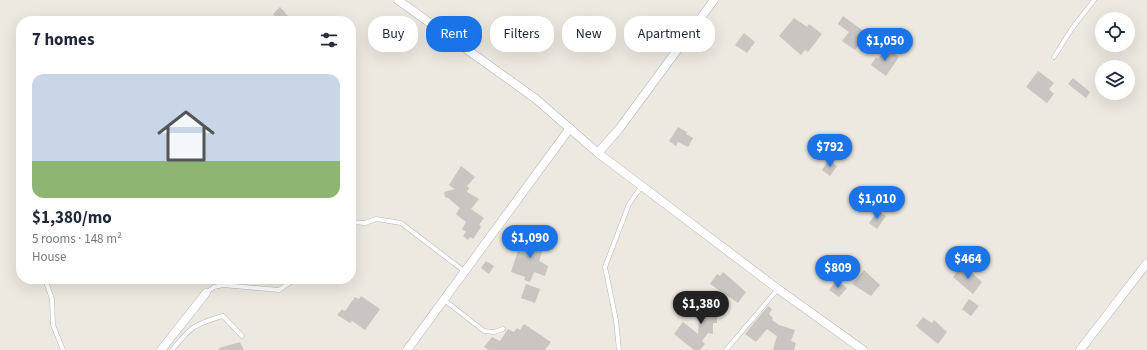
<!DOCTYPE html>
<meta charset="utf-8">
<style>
:root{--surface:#fff;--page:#f6f6f7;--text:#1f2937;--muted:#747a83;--line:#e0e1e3;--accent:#1a73e8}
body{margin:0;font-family:"Source Sans 3",sans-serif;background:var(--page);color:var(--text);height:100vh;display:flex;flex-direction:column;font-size:15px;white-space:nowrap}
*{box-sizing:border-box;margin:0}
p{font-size:13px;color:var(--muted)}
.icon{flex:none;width:22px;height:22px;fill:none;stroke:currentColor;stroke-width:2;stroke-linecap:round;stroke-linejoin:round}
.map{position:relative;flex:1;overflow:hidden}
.details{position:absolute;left:16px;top:16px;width:340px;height:268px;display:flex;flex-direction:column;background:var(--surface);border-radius:16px;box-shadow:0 4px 16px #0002}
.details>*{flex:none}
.guide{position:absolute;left:368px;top:16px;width:380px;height:36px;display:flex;gap:8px}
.controls{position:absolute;left:1095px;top:12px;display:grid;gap:8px}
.controls a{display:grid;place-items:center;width:40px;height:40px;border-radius:50%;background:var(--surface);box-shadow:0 4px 16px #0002;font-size:20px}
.price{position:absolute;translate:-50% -34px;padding:0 9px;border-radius:14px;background:var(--accent);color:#fff;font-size:13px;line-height:26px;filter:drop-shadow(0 1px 2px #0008)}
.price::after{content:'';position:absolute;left:50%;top:24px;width:12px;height:9px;margin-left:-6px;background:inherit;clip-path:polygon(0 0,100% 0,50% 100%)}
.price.selected{background:#222;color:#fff}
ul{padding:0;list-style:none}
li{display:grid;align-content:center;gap:8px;height:212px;padding:0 16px}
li+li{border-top:1px solid var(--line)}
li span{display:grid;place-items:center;height:124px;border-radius:12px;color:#555}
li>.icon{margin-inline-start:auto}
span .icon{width:72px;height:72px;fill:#fffc;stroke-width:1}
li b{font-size:17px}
h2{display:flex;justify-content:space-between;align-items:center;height:48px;padding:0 16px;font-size:17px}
.tag{padding:0 14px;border-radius:16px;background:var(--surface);box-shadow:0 4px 16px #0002;font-size:14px;line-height:36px}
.tag.selected{background:var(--accent);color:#fff}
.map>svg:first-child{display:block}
</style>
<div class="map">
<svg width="1147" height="350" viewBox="0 0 1147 350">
<rect width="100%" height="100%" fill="#ece9e0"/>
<g fill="#c9c5c0">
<polygon points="280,7 288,16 282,21 279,21 273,14"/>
<polygon points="843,16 869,35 864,42 862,41 855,50 842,41 849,32 838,24"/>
<polygon points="794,18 807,27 809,24 822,34 808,52 805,50 801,55 779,36"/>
<polygon points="744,33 755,42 747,53 735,45"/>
<polygon points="886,48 899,57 886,76 871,65 876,57 878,59"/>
<polygon points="1038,71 1054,83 1049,89 1054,94 1047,103 1026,87"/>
<polygon points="1073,78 1090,92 1086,98 1068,84"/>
<polygon points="678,127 687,132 686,134 693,138 688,147 678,142 676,146 669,141"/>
<polygon points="829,160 837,166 830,176 822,170"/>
<polygon points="461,166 475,177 467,186 469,188 467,192 479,199 471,209 484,218 479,225 481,227 473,239 470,237 468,240 463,236 466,232 462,229 466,222 456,214 460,208 448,198 445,197 444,192 455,189 449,185"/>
<polygon points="878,211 886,216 877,229 869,223"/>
<polygon points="530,233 542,237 539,244 544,246 539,261 548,266 545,276 534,272 530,282 524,280 525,277 511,272 520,244 524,245"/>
<polygon points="486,261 494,266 489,274 481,268"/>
<polygon points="960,268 968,274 970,271 982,282 973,294 953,277"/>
<polygon points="864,270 880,285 871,296 852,284"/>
<polygon points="723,272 746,292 738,303 710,284 717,274 720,276"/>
<polygon points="837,280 847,288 839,297 829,290"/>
<polygon points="526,284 540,289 535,303 521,298"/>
<polygon points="361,296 380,309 365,330 352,321 350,323 337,315 342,309 345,311 355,297 359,299"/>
<polygon points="969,299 979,306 971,316 962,309"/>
<polygon points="704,300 721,300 721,314 717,314 717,323 713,323 713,334 708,333 702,341 705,344 700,350 694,350 674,334 683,322 698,334 700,307 704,307"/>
<polygon points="768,306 772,309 769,314 773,318 772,320 779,325 795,330 791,341 796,343 794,350 773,350 777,336 767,329 756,342 745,334"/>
<polygon points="923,317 932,323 934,320 947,332 938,344 916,326"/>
<polygon points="524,324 551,342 545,350 489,350 484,347 492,337 500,341 508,329 514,332 517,328 520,330"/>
<polygon points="240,342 244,350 219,350 219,348"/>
</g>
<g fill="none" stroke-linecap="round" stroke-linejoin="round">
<defs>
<g id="lane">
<polyline points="1054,57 1071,30 1094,0"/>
<polyline points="351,222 365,223 376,219 401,223 464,271"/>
<polyline points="45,279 52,299 53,325 63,350"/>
<polyline points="206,293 214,287 223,285 279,290 295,279"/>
<polyline points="443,299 484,331 494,332 503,329"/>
<path d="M172,350C191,327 194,324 223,316L242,336"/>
<polyline points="619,350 616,320 605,267 629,204 642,186"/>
<polyline points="726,350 778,289"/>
</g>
<g id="street">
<polyline points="398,0 536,99 598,153 778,289 863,350"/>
<polyline points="598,153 619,129 714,0"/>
<polyline points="161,350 206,293"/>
<polyline points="407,350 570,128"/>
<polyline points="1080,350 1147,263"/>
</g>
</defs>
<use href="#lane" stroke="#b3b7bb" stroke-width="5"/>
<use href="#street" stroke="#b3b7bb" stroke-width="9"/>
<use href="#lane" stroke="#fff" stroke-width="4"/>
<use href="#street" stroke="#fff" stroke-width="8"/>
</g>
</svg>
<div class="controls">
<a><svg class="icon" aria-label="locate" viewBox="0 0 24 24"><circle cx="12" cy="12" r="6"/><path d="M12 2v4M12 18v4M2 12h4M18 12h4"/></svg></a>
<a><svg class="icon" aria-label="layers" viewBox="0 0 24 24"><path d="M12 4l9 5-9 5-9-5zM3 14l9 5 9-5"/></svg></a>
</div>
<b class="price" style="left:885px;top:62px">$1,050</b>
<b class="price" style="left:830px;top:168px">$792</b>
<b class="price" style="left:877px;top:220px">$1,010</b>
<b class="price" style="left:530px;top:259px">$1,090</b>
<b class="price" style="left:968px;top:280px">$464</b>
<b class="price" style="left:838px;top:289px">$809</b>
<b class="price selected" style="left:701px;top:325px">$1,380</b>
<div class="guide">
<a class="tag">Buy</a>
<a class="tag selected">Rent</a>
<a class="tag">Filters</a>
<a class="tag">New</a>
<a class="tag">Apartment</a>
</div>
<section class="details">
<h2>7 homes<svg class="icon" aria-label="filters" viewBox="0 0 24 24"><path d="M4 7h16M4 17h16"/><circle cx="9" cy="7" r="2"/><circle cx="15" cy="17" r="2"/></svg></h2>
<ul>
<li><span style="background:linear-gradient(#c9d6e8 70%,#8fb573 0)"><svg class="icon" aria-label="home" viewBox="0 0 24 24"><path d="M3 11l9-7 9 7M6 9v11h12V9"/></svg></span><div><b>$1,380/mo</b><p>5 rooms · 148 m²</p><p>House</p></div></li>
</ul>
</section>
</div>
